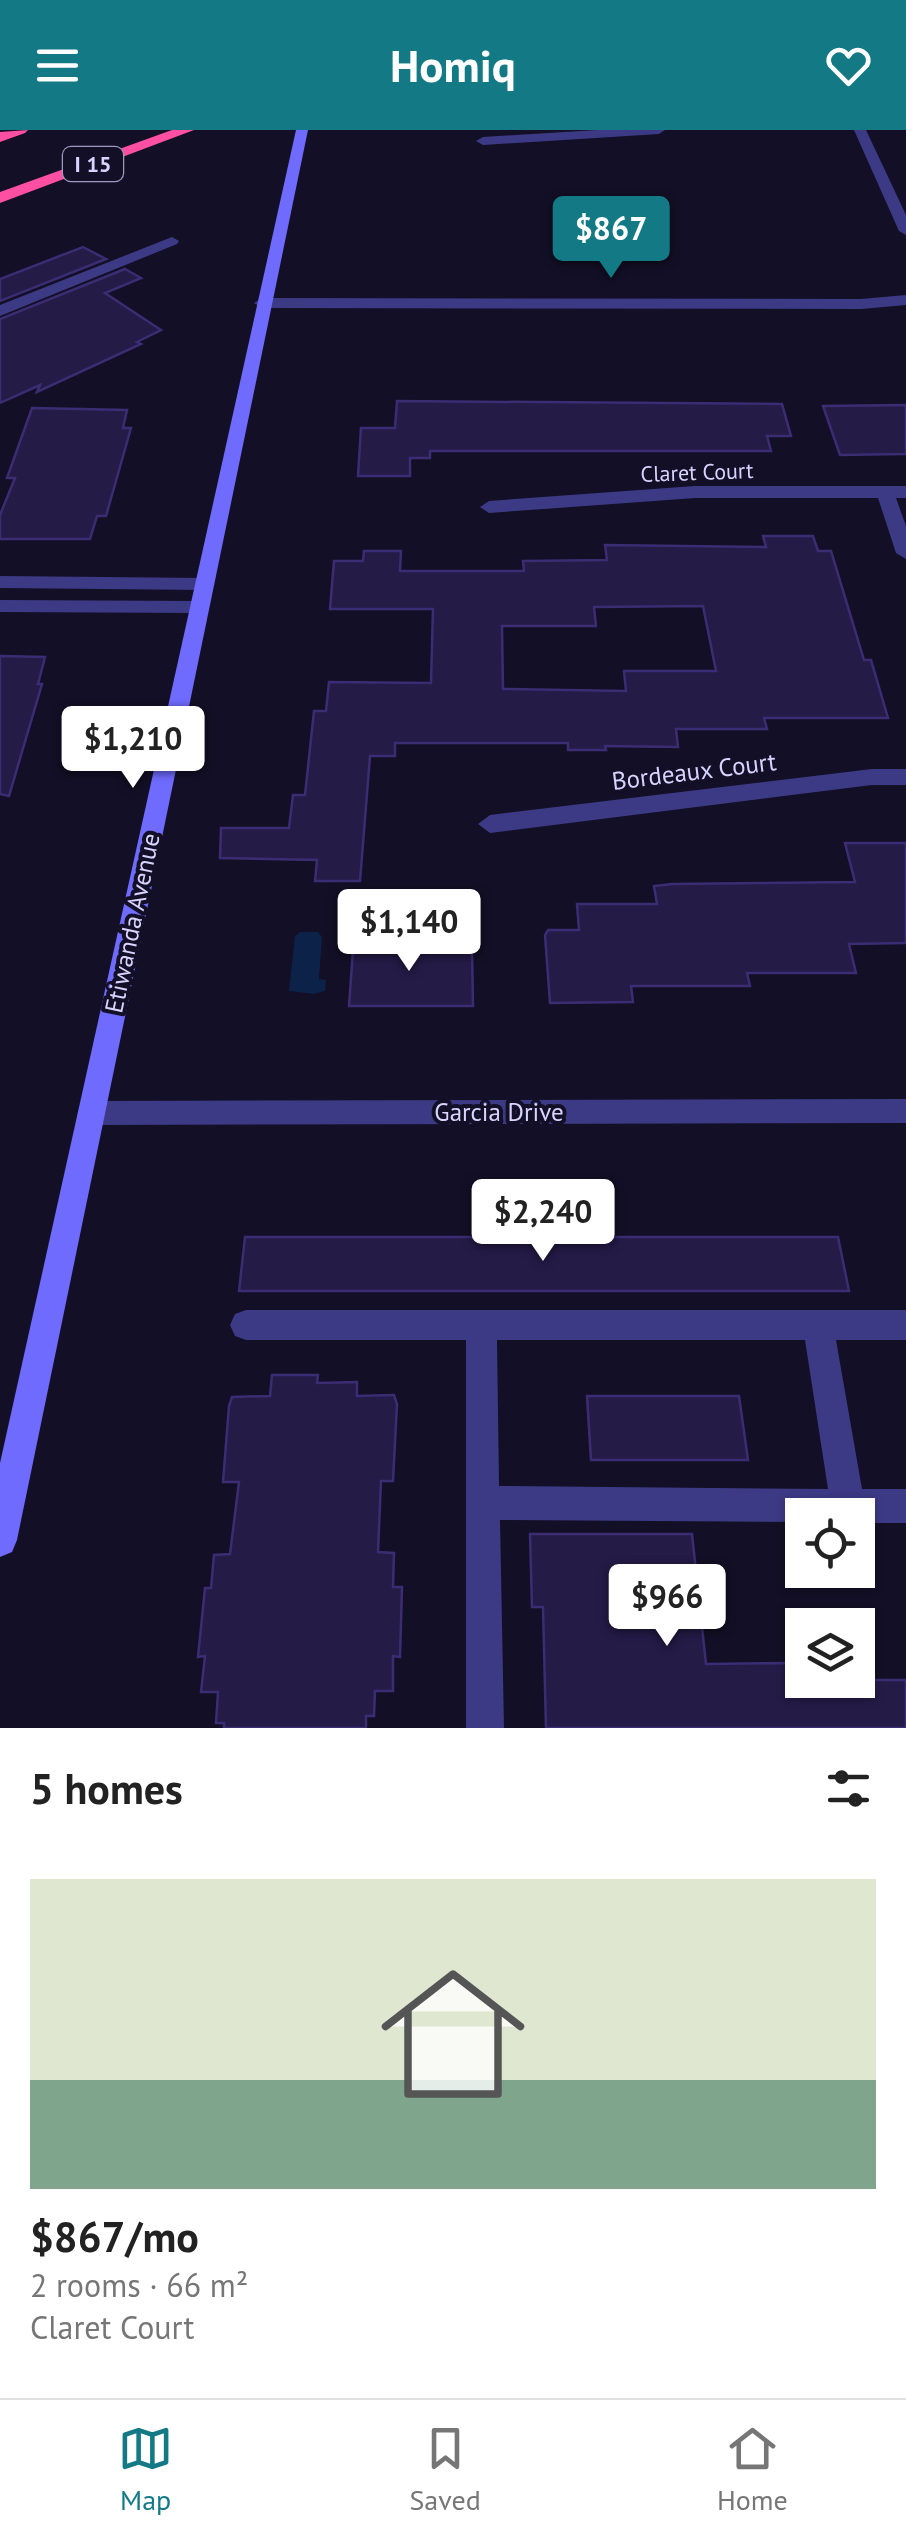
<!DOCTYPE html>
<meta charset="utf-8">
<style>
:root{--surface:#fff;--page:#f2f2f2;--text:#222;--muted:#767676;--line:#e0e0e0;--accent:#137a85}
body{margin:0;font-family:"PT Sans",sans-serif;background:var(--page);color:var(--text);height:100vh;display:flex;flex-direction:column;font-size:38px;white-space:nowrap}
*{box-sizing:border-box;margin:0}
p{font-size:32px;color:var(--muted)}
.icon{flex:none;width:55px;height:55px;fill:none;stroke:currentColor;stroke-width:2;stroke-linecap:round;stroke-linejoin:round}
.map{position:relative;height:1598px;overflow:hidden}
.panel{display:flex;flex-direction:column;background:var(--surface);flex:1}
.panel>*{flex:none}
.buttons{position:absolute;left:785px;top:1368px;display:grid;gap:20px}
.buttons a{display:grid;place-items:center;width:90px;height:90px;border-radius:0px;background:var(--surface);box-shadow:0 2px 8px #0004;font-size:50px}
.price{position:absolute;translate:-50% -85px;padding:0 22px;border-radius:10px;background:#fff;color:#222;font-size:32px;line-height:65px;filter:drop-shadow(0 2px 5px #0008)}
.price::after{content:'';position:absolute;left:50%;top:60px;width:30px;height:22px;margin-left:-15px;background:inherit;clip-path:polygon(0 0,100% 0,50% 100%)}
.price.current{background:var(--accent);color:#fff}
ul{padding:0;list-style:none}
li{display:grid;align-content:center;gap:20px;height:530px;padding:0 30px}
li+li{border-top:2px solid var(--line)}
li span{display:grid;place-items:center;height:310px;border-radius:0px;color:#555}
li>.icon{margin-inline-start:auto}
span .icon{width:180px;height:180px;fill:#fffc;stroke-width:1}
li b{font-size:42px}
h2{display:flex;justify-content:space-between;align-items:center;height:120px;padding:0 30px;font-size:42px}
header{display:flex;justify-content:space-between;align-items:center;height:130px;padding:0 30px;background:var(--accent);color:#fff;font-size:45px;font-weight:600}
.tab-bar{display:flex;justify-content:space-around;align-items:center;height:140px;border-top:2px solid var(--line);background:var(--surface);font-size:28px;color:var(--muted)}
.tab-bar a{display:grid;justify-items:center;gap:5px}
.tab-bar .current{color:var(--accent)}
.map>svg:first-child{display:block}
</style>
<header><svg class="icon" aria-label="menu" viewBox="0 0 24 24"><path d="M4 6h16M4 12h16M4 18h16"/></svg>Homiq<svg class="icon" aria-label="heart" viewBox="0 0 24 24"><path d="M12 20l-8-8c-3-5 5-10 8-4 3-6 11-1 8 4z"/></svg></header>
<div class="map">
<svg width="906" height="1598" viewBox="0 0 906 1598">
<rect width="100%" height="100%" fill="#130f26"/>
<polygon fill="#0c2248" points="300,802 318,802 322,807 319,849 326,850 325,861 314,864 289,861 295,806"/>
<g fill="#241b47" stroke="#3b2d73" stroke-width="2.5" fill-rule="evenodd">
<polygon points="83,117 106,129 0,171 0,149"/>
<polygon points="125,139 141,148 105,163 161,200 137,212 141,214 37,262 40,255 0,273 0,189"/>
<polygon points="397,271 782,274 791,306 767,306 771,321 430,321 430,328 410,328 410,346 358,346 361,298 395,298"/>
<polygon points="906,275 906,324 840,325 823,276"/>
<polygon points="32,278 127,280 123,298 131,298 106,386 97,386 90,409 0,409 0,385 15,348 7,348"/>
<path d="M763,406H813L818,421H831L864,530H871L888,588H764L767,599H676L678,617L605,616L606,620H568V613H395V626H370L360,751H315L317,730L220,728L221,698H289L293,665H305L314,581H326L329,552L431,553L433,479H330L334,431H363L364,421H401L400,441H524L523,431L607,430L605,415L766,417ZM703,476L716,541H624L626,561L503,559L502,496H596L594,477Z"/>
<polygon points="0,526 45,527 38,554 42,554 9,666 0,664"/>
<polygon points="845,713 906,713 906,813 849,814 856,843 747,843 750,856 631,856 633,872 550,873 545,805 548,800 579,800 577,774 657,774 654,756 672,754 855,752"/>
<polygon points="354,806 427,806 427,821 472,821 473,876 349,876"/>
<polygon points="245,1107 838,1107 849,1161 239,1161"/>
<polygon points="272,1245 318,1245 317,1253 357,1252 357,1266 394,1265 397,1274 393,1351 381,1351 378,1422 394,1423 393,1457 402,1457 400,1527 393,1526 393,1561 375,1561 374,1586 366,1586 366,1598 224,1598 224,1593 216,1593 218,1562 201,1562 205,1526 198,1527 205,1458 211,1458 214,1425 230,1424 239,1352 223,1352 229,1276 232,1267 270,1266"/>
<polygon points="587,1266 739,1266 748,1330 591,1330"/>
<polygon points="530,1404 692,1404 706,1534 790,1533 792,1546 802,1545 802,1550 906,1550 906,1598 546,1598 543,1477 532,1477"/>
</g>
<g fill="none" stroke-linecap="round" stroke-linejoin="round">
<g fill="#3d3a85" fill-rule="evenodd">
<polygon points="172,107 179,111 177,114 0,186 0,175"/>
<path d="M246,1180H906V1210H836L862,1359H906V1393H858V1385H802V1392L500,1390L504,1598H466V1210H246L235,1206L230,1195L235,1184ZM497,1210H805L828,1359L499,1356Z"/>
</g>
<g fill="#3d3a85" fill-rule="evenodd">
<polygon points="597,0 665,0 659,4 483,15 476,11 483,7"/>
<polygon points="854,0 866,0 906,85 906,105 899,101"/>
<polygon points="906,165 906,175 861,179 262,178 254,173 262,168 861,169"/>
<polygon points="695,356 906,356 906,368 896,368 906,396 906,429 896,423 878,368 695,368 489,383 480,377 489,371"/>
<polygon points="0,446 205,448 215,454 205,460 0,458"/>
<polygon points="0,470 199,471 209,477 199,483 0,482"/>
<polygon points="872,639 906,639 906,655 872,655 490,703 478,694 490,685"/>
<polygon points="906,969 906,993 92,995 82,992 78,983 82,974 92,971"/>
</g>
<polygon fill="#6f6bff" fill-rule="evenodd" points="296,0 308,0 17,1410 12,1422 0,1427 0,1333"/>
<g fill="#ff4fa3" fill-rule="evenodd">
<polygon points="28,0 25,3 0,12 0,2"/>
<polygon points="172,0 194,0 0,73 0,62"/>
</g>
</g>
<g text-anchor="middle" stroke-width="8" stroke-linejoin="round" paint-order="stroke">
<rect fill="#130f26" stroke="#9e99be" stroke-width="2.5" x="63" y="17" width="60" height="34" rx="8"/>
<g font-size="22" font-weight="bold" fill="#d9d4ff">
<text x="93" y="42">I 15</text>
</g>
<g font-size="22" fill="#d9d4ff" stroke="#130f26">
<text transform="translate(697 342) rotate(-2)" y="8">Claret Court</text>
</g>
<g font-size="25" fill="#d9d4ff" stroke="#130f26">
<text transform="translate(694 641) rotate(-7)" y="9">Bordeaux Court</text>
<text transform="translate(132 793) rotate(-78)" y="9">Etiwanda Avenue</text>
<text x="499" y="991">Garcia Drive</text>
</g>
</g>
</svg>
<div class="buttons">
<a><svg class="icon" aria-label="locate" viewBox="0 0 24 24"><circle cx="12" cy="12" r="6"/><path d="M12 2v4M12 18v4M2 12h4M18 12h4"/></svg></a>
<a><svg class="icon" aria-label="layers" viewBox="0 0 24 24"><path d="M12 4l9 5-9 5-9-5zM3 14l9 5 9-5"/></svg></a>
</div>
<b class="price current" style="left:611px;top:151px">$867</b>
<b class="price" style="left:133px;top:661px">$1,210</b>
<b class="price" style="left:409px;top:844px">$1,140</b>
<b class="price" style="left:543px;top:1134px">$2,240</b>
<b class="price" style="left:667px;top:1519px">$966</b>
</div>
<section class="panel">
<h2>5 homes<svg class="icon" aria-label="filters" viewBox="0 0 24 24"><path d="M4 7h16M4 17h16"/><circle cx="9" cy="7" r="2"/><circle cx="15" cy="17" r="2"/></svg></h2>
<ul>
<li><span style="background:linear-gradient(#dfe7d0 65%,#7fa58c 0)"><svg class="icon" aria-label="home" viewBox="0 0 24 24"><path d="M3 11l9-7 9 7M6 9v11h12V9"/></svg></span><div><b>$867/mo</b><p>2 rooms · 66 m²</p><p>Claret Court</p></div></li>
</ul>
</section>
<nav class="tab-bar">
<a class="current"><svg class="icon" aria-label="map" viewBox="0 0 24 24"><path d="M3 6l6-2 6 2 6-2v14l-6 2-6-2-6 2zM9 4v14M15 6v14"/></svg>Map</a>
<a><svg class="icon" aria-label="saved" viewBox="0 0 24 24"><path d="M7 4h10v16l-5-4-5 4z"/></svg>Saved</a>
<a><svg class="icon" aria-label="home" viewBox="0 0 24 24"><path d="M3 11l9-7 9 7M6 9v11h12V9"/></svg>Home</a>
</nav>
